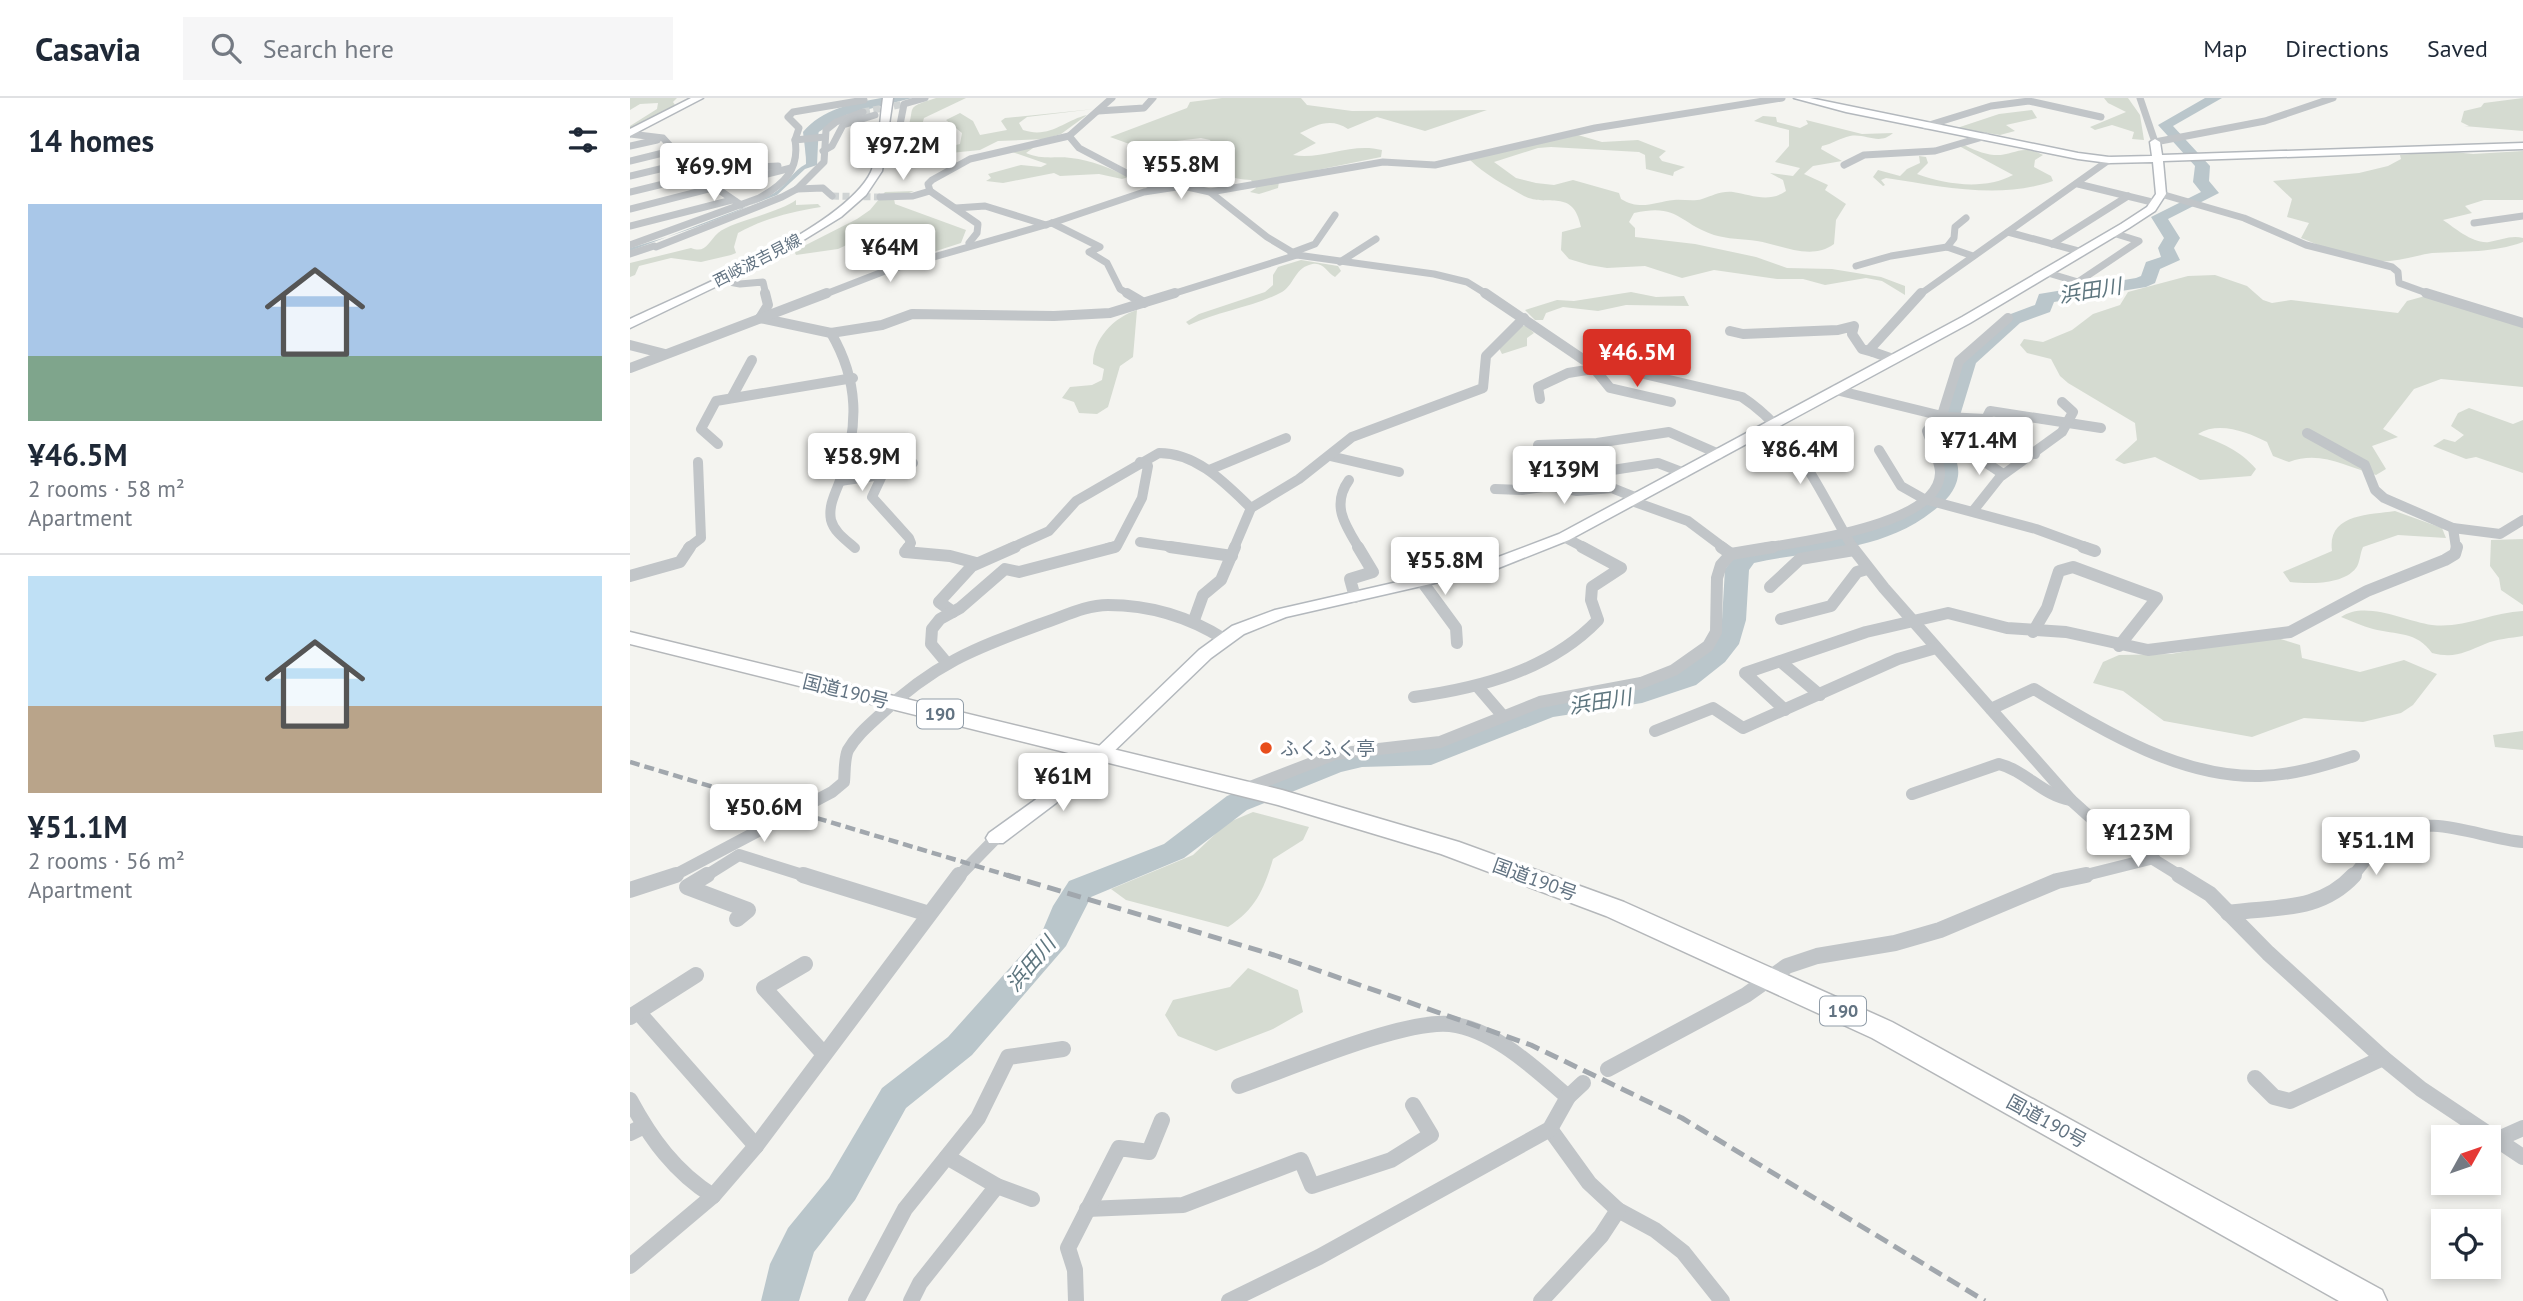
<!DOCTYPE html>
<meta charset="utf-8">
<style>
:root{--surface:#fff;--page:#f6f6f7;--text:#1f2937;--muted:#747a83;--line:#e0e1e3;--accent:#d93025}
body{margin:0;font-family:"PT Sans","Noto Sans JP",sans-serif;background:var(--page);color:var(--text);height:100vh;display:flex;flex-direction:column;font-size:26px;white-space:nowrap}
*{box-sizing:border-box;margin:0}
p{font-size:23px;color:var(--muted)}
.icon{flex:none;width:38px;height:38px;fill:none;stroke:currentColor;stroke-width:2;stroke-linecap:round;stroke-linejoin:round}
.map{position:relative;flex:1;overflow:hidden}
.drawer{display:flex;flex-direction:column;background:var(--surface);width:630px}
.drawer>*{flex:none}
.needle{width:46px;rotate:50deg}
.controls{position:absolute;left:1801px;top:1027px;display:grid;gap:14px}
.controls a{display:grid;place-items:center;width:70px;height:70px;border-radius:0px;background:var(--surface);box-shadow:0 4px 10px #0003;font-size:35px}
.price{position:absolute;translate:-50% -60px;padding:0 16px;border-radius:7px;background:#fff;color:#222;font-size:23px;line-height:46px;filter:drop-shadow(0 2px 4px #0008)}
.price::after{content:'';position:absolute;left:50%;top:42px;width:21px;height:16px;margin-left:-10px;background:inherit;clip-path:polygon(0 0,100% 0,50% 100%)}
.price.current{background:var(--accent);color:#fff}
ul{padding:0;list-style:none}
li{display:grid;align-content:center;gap:14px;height:371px;padding:0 28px}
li+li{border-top:2px solid var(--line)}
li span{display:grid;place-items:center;height:217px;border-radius:0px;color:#555}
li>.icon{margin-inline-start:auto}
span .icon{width:126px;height:126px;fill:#fffc;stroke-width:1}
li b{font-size:30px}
h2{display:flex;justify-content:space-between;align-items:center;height:84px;padding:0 28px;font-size:30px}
header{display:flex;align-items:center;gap:42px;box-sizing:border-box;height:98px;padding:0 35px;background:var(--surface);border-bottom:2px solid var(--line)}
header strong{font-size:33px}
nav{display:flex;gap:38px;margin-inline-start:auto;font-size:24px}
.search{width:490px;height:63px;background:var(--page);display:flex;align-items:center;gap:18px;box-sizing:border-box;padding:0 24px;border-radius:0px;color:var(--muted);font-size:26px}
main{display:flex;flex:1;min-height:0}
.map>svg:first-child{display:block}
</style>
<header>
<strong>Casavia</strong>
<div class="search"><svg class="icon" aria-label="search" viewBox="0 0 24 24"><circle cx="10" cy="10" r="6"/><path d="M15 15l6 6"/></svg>Search here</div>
<nav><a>Map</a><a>Directions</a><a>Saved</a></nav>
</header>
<main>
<section class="drawer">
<h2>14 homes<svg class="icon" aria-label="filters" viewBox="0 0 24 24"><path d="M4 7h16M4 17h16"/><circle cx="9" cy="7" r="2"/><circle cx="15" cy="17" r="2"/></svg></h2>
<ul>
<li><span style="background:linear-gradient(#a9c7e8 70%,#7fa58c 0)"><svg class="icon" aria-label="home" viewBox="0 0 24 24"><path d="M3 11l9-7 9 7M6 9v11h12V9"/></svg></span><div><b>¥46.5M</b><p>2 rooms · 58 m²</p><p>Apartment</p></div></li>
<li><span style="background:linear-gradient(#bfe0f5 60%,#b9a48a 0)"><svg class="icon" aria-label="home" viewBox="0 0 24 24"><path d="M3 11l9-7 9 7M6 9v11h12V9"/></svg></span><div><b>¥51.1M</b><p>2 rooms · 56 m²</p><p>Apartment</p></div></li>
</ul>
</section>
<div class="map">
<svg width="1893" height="1203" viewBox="0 0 1893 1203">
<rect width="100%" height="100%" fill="#f4f4f0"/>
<g fill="#d5dbd1">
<polygon points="0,0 47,0 43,4 45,7 0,33 0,28 27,11 28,5 10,6 0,12"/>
<path d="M306,0H336L294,20L290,35L280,42L283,46L296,45L293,48L268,49C269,42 273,40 276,34C288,8 271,11 306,0Z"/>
<path d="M592,0H671L677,7L722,13L857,12L795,33L747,19L718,31C701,19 686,27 670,35L686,45L663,57C693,62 721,44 752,52L751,59L687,72L678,78L649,84L648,90L629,96L620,94L626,90L621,82C601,81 589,76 573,62L581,55L574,50L582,47L580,42L571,40L505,48L480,39L557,10L560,4Z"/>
<polygon points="1474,0 1498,0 1510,17 1514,42 1502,41 1504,34 1482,27 1465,32 1460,29 1496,14 1478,5"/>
<polygon points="1893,0 1893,33 1834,28 1839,28 1831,24 1834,13 1851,9 1854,5"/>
<path d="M464,11L397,19L389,25L393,32C420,41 435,22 457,17L431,36L415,41L368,43L350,52L271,60L330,46L332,35L316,22L330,15L343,23L350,37L377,32L371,23L375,20Z"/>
<polygon points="1402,12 1407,20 1376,27 1385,33 1370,37 1327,30 1369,16"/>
<path d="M1133,18L1146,19L1147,24L1170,30L1178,26L1176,22L1232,36L1263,35C1249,48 1236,35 1220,38C1210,40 1202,46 1192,48L1191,51L1212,63L1183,68L1174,76L1198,87L1195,92L1216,106L1206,122L1204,146C1181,163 1152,147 1127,143C1113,141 1097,141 1084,137C1048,125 1049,105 1004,115L999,124L1005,130V139L1065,146L1126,159L1157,170L1202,171L1251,179L1275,188V197L1252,183L1236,180L1195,187L1173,181H1147L1084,172L1052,180L1015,168L977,170L959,167L939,161L931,152L932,134L951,129C943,89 918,110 894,98C875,87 855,77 839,61L948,37L972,44L1008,42L1036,53L1029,59L1032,63L1055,69L1044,74L1043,78L1016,71L1015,57L1009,54L921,49L908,50L864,64L886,80L906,85L924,87L943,82L989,95L991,101C1011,113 1024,104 1044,102C1053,101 1063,104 1072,101C1083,98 1089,93 1103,94C1121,97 1139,105 1156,93L1153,82L1140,75L1163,78L1170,70L1145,64L1159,48V32L1124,23Z"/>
<path d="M1332,46C1342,51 1353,56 1364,57C1385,58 1390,45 1413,57L1405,62L1404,69L1421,78L1423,83C1369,102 1310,88 1256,80L1251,82L1255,87L1253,88L1243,79L1248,72L1270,78L1277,71L1290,65L1289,58L1296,59L1298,65L1287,76C1317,87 1355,92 1383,77L1329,48Z"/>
<path d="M399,50H403L396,55C411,62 425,58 441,60C461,62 482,71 499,79L492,81L469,76L430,78L424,75L373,85L356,83L361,80L358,76L391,67L411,69L417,66L382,54Z"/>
<path d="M1814,53L1843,56L1893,53V102H1854L1835,108L1842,115L1813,122C1825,130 1843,146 1859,144C1871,142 1881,137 1893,140V144C1863,155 1834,153 1802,155C1788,157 1774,162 1760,163C1731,165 1698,151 1671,140L1679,125L1657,119L1662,101L1643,83L1729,75L1758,68L1771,61L1770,57Z"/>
<polygon points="284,93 264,101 265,106 336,132 331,145 272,164 266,161 298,153 302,146 288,140 250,137 236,138 208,151 166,157 164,153 227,121 240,112 255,94"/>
<path d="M166,102V107L188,106L191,109C161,114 135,120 108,135L104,149L106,155L101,157L71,164L41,160L9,168L5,177L0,179V165L61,150C76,156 78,144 88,135C100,124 146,116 166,102Z"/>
<path d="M671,162L708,168L711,173L705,179C696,174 693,162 679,167C665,171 663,188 652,194C624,209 589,213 559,227L556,224L569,216L635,194L643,187V177L648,169Z"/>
<path d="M1585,177L1617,188L1633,202L1642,205L1661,202L1768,215L1777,203L1795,198L1893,228V289L1811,281L1784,291L1753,331L1768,339L1742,348L1756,371L1746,377C1715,368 1690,352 1659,364L1643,358L1637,344C1617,334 1589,323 1568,336C1591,345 1610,352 1626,371L1621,378L1570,382L1525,359L1494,366L1485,362L1507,342L1505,325L1438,285L1430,278L1421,261L1397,255L1390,247L1394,241L1413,244L1442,232L1463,216L1490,207L1498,194L1558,178Z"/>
<polygon points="1001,194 1026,199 1054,198 1059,208 996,207 968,213 933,209 916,215 913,222 905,222 895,212 927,202 944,203"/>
<path d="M507,212L503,259L490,268L478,309L467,316L449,315L444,304L432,300L440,289L462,287L472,282L474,271L463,266C463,241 484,219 507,212Z"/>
<polygon points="891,228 897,228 904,235 897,240 897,248 872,256 869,250"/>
<polygon points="1839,310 1883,326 1893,322 1893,375 1846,359 1836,361 1803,348 1814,341 1825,344 1834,337 1821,328 1828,315"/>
<path d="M1765,413L1812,430L1816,440L1768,437L1733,449C1730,455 1730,465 1726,470C1713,487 1679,486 1660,484L1653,474L1702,453C1697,416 1738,417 1765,413Z"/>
<polygon points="1893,441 1893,507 1871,492 1869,480 1860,468 1861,442"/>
<path d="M1893,513V538C1881,540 1866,541 1855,546C1835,554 1825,561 1802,555C1787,533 1766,537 1743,531C1732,528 1722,523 1711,519C1735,502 1775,523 1802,527C1833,531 1862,514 1893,513Z"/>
<polygon points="1641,538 1670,547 1672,560 1730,574 1774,562 1807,576 1783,607 1771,615 1733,624 1674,620 1622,639 1534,623 1493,593 1463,585 1473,564 1489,557 1541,556"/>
<polygon points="1893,633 1893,652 1865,649 1863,637"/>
<path d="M623,714L679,729L673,742L643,761C634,791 626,811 598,829L496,802L481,791L563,757L597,725Z"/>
<polygon points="618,870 668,892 673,914 643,931 586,953 548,938 535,917 543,902 600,889"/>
</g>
<path fill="#bac6cb" d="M189,25L187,67L175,71L147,97L0,153V150C45,137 104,118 144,95C157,87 163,72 176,66C176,48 172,36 189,25Z"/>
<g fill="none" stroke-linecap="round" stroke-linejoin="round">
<g fill="#bac6cb" fill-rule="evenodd">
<path d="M251,0H282L216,17L187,35L186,59H176L173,34C192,11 223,5 251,0Z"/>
<path d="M1575,0H1592L1543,28L1580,68L1579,83L1589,95L1538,121L1550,140L1544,150L1550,162L1530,171L1525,185L1516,189L1424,204L1420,214L1390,225L1346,265L1328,324L1318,337C1321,351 1330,364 1328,378C1326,393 1314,405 1303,413C1250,455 1186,451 1124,465L1119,472L1116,522L1109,546L1095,564L1066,587L1012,605L923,619L801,667L732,669L711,674L617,712L554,760L461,799L436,848L342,957L276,1010L225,1102L184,1154L169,1203H131L140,1166L158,1130L199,1080L252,990L318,939L412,834L423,808L439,783L534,746L597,698L693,661L732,651L798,649L908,606L1007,590L1048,575L1084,545L1092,522L1095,471L1108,455C1155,443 1286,438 1305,383C1310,367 1300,351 1297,336L1308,322L1330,259L1378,217L1405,207L1409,196L1506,180L1511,178L1516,164L1531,159L1528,150L1534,140L1521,119L1571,94L1563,84L1565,68L1528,27Z"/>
</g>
<g stroke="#d0d4d4" stroke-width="7" stroke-dasharray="7 3.5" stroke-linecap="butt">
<polyline points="233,14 274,6"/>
<polyline points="202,98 250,99"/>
</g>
<defs>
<g id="secondary">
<polygon points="61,0 73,0 0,38 0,31"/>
<path d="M253,0H263L252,73L236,97L211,119L141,162L0,230V221C57,194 215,129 241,74C249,57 250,20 253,0Z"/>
<polygon points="1164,0 1180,0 1448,55 1479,59 1522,58 1520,44 1525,41 1530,44 1532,57 1893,45 1893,51 1533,63 1536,96 1525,113 1499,130 1340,225 939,442 866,471 656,519 614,536 581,560 478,659 426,705 373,745 359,745 356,740 359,735 412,697 466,651 569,552 602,528 645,512 855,464 929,436 1332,219 1491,126 1517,109 1526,96 1523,64 1479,65 1448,61 1216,14"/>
</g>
<polygon id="highway" points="0,534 652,692 829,744 994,804 1262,924 1752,1192 1757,1203 1709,1203 1242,940 976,818 811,756 648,707 0,546"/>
</defs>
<use href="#secondary" stroke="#b3b8bd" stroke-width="3"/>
<use href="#highway" stroke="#b4b7ba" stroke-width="3"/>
<g stroke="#c1c5c8" stroke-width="7">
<polyline points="1510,0 1525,44 1635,23 1703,0"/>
<polyline points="468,13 514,10 523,0"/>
<polyline points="1296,28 1361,8 1399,3 1471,19"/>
<polyline points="0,36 33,40 67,77 111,107"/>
<polyline points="439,38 449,50 527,91"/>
<polyline points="252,40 268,37 274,6 295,0"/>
<polyline points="165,42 169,30 158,19 163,14 234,2"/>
<polyline points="0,48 27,42"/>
<polyline points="193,53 202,48 213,27 245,17"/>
<polyline points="0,63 45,52"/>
<polyline points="1214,67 1234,57 1305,53 1356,38"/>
<polyline points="0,78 55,65"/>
<polyline points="1448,86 1526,105"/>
<polyline points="167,91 193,90 202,98"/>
<polyline points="300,93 298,86 302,82 340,61 439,38 482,0"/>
<polyline points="300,93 348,126 347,135 339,145"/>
<polyline points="0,94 99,70 148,68"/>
<polyline points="580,94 753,64 805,67 965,30 1152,0"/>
<polyline points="1531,96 1614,120 1676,147 1762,169 1768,174 1769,185 1802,197"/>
<polyline points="250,99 283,98 300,93"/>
<polyline points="326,110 355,108 416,127"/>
<polyline points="0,111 161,70"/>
<polyline points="422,125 470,149 459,154 477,165 490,191 500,197"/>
<polyline points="1844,125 1893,118"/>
<polyline points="0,128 102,102"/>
<polyline points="1378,134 1452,154"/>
<polyline points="1422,146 1498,98"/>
<path d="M0,147L129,100C153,87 170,72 165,42L195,39"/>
<polyline points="26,149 152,99 167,91 194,64 196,32 206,24 233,14"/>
<polyline points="1317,149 1324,140 1325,129 1336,120"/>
<polyline points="661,155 685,146 705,117"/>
<polyline points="0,156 24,148"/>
<polyline points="710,164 746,141"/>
<polyline points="1226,168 1261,158 1317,149 1343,158"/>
<polyline points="1418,175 1448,184 1509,143 1483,135"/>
<polyline points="88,182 110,186 133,184 136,197"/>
<polyline points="193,197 255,173 422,125 514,94 553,88 580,94 637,139 667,157 804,176 837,184 858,197"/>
<polyline points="539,197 667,157"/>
<polyline points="1289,197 1479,62"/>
</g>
<g stroke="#c1c5c8" stroke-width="10">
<polyline points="497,195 514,205"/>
<path d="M855,195L954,262L1112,299C1168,336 1190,395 1223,450"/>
<polyline points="1796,195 1893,225"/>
<polyline points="130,220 138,207 135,195"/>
<polyline points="130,220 201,235 252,227 282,216 424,218 480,215 545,195"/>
<polyline points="1100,233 1113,236 1208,232 1224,228 1222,236 1232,251 1243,254"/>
<path d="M201,235C229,283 229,328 211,380C206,394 198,407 201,422C204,434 216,442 225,450"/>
<polyline points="0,247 35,256"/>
<polyline points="1263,261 1243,254 1241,250 1291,195"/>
<polyline points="958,263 980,290 1041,304"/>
<polyline points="0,270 197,195"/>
<polyline points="1206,292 1316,319 1356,321 1358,326 1405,356"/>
<polyline points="102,299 122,262"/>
<polyline points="910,301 908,289 938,275 963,271"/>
<polyline points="1356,321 1360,313 1471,330"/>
<polyline points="1677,335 1735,367 1745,392 1754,400 1823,430 1870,436 1893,422"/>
<polyline points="88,346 71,331 86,303 223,280"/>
<polyline points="908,347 967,345 1039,334 1089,356"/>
<polyline points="933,347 947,373 963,375 1028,365 1054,375"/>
<polyline points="1249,352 1271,388 1294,401 1406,431 1458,450"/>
<polyline points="1343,356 1373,376"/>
<polyline points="700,358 769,374"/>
<polyline points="579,372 656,340"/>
<path d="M719,382C701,407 715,427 729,450"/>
<polyline points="210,383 251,377"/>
<polyline points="865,391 892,392 920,388 947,393 982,390 1007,400"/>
<polyline points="1002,403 1058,423 1094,450"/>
<polyline points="1343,413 1370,379 1432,334 1443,314 1432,304"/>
<polyline points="1823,430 1826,450"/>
<polyline points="934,439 955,450"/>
<polyline points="510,444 551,450"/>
<polyline points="58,450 71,440 68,364"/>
<polyline points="277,450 281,445 279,440 242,399 257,367 283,365"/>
<path d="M381,450L419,433L446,403L529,355C567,355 595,385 621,410"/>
<polyline points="478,450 487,448 512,400 518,368 510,364"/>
<polyline points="604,450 621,410 669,381 722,339 853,290 856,258 894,220"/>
<path d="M1133,450C1171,444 1309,427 1310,375C1310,363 1301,345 1297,333L1313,314L1329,263L1378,220"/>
</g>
<g stroke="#c1c5c8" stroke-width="12">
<polyline points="279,449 275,454 320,458 346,465"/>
<polyline points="540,449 602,458"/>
<polyline points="1091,449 1101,456"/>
<polyline points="1222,449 1254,490 1441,702 1471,729 1552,779"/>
<polyline points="1453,449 1465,453"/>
<polyline points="0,478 50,464 60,449"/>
<polyline points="793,485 826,530 827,545"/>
<polyline points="1140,489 1170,461 1224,452"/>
<polyline points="725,499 720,481 743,474 728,449"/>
<polyline points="323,514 309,504 342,468 385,449"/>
<polyline points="1151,521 1201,508 1227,474 1237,471"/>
<polyline points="564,522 573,497 591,482 605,449"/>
<polyline points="1403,534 1417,510 1429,473 1443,469 1527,500 1489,548"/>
<polyline points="316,564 301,546 302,531 310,521 330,510 375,471 389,474 485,449"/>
<polyline points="1151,564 1190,597"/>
<polyline points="848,589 873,618"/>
<path d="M784,599C850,590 920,572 968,522L961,502L962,489L991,470L952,449"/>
<path d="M1361,611L1404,591C1471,631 1549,680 1630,678C1663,677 1693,668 1724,658"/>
<polyline points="1155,612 1115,575 1236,534 1318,515 1377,530 1436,534 1518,552 1660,534 1737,493 1815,462 1825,456 1827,449"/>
<polyline points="1025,633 1083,610 1113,630 1268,561 1306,550"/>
<polyline points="615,691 705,656 810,644 910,604 1011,585 1044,572 1078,548 1086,534 1087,480 1091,467 1101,456 1143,449"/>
<path d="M1282,696L1369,666C1396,673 1412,697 1441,702"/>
<path d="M41,779L202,694L214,684C215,674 214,661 218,652C226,638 238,628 250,617C304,566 343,551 411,526C433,519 455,507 478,507C520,507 559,519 594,541"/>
<polyline points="74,779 109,757 179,779"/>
<polyline points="328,779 366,740"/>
<polyline points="1448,779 1524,760"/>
<path d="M1722,779C1734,765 1744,749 1759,738C1798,713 1852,741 1893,744"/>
</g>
<g stroke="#c1c5c8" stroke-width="16">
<polyline points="77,777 57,789 118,812 107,821"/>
<polyline points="173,777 299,816"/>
<polyline points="1549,777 1580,796 1638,855 1753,960 1791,991 1893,1059"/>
<polyline points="0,792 46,777"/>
<path d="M1598,815C1645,808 1689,815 1724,777"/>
<polyline points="175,866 134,890 193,955"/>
<polyline points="9,915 126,1048"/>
<polyline points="0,919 66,877"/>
<polyline points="978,971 1116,897 1157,868 1187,858 1265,845 1310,832 1427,783 1456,777"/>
<polyline points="1625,980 1644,999 1660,1003 1753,960"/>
<path d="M609,988C658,971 774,921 820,926C866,932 905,971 938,999"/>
<path d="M0,1002C21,1041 45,1074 83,1098"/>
<polyline points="920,1031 959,1085 988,1112 1025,1132 1053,1154 1092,1203"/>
<polyline points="0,1035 14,1028"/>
<polyline points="1866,1042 1893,1030"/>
<polyline points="317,1059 367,1088 402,1101"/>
<polyline points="457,1111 553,1107 671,1062 682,1088 761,1062 801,1037 783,1007"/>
<polyline points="0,1168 83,1098 126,1048 329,777"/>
<polyline points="226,1203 275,1111 348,1020 378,959 433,951"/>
<polyline points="281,1203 290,1185 367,1088"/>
<polyline points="446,1203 445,1172 438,1150 489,1050 519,1054 532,1022"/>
<polyline points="599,1203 689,1159 920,1031 938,999 953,985"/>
<polyline points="911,1203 971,1138 988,1112"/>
</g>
<use href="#secondary" fill="#fff" fill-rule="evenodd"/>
<use href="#highway" fill="#fff" fill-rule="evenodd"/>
<polyline stroke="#a1a7ad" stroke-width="4.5" stroke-dasharray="10 5" stroke-linecap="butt" points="0,664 383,779"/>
<polyline stroke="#a1a7ad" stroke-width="5" stroke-dasharray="14 7" stroke-linecap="butt" points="377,777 644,857 901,947 1052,1020 1355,1203"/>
</g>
<circle fill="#e84e1c" stroke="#fff" stroke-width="2.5" cx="636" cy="650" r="7"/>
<g text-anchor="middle" stroke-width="7" stroke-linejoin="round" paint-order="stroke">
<g font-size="16" fill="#627382" stroke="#fff">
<text transform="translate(127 162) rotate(-27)" y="6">西岐波吉見線</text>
</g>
<g fill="#fff" stroke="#919da8" stroke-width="2">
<rect x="287" y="601.5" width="46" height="29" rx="5"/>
<rect x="1190" y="898.5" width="46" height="29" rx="5"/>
</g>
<g font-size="18" font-weight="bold" fill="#627382">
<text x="310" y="622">190</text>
<text x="1213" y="919">190</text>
</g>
<g font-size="19" fill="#627382" stroke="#fff">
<text transform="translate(216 593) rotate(14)" y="7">国道190号</text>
<text transform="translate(905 781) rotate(20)" y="7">国道190号</text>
<text transform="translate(1417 1023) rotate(29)" y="7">国道190号</text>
</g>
<g font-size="19" fill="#627382" stroke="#fff" text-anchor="start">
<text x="650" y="657">ふくふく亭</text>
</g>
<g font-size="21" font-style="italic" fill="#5e767f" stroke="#fff">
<text transform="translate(1460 193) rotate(-9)" y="7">浜田川</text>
<text transform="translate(970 604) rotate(-9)" y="7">浜田川</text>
<text transform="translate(401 866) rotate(-50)" y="7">浜田川</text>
</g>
</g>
</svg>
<div class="controls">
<a><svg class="needle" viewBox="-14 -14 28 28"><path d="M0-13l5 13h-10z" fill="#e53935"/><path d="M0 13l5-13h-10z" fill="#747a83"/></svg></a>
<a><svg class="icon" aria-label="locate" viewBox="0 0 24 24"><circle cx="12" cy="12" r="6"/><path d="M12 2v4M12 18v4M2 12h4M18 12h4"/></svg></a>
</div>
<b class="price" style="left:273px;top:84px">¥97.2M</b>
<b class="price" style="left:551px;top:103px">¥55.8M</b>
<b class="price" style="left:84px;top:105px">¥69.9M</b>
<b class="price" style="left:260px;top:186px">¥64M</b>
<b class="price current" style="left:1007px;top:291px">¥46.5M</b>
<b class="price" style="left:1349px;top:379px">¥71.4M</b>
<b class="price" style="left:1170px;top:388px">¥86.4M</b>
<b class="price" style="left:232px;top:395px">¥58.9M</b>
<b class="price" style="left:934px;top:408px">¥139M</b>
<b class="price" style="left:815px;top:499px">¥55.8M</b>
<b class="price" style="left:433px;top:715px">¥61M</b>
<b class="price" style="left:134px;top:746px">¥50.6M</b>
<b class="price" style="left:1508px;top:771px">¥123M</b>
<b class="price" style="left:1746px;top:779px">¥51.1M</b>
</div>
</main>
